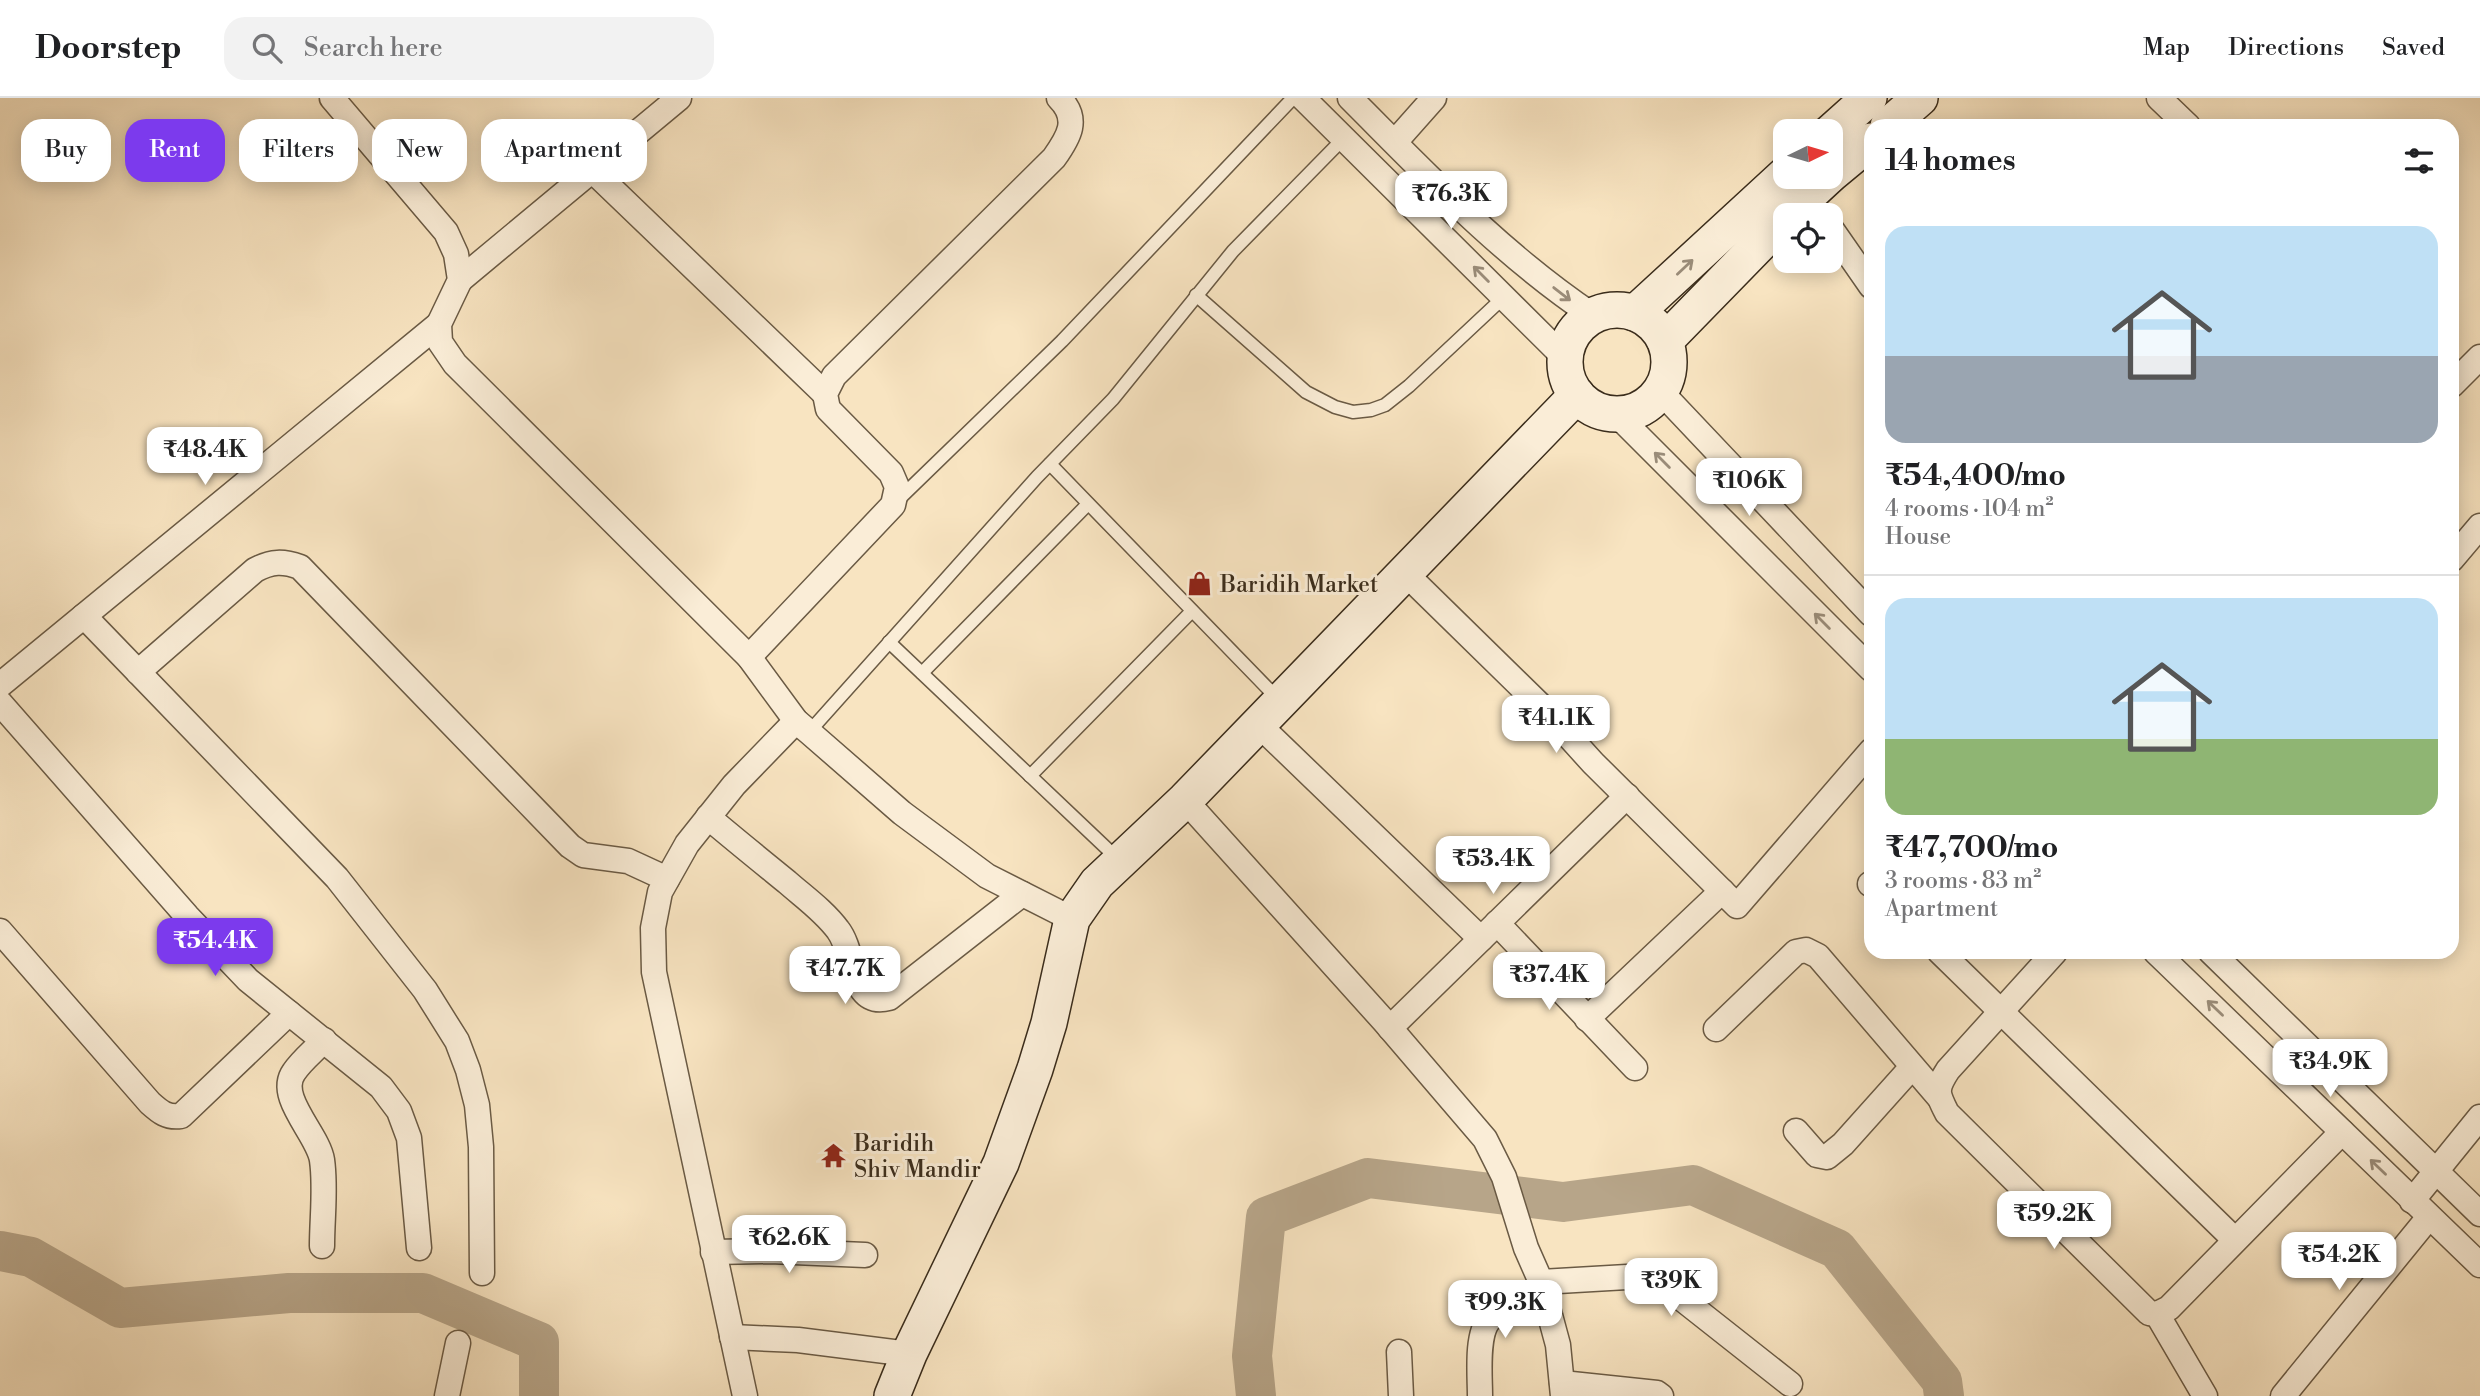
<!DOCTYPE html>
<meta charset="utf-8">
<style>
:root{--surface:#fff;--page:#f2f2f2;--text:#202124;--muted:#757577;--line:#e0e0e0;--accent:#7c3aed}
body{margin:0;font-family:"Libre Bodoni",serif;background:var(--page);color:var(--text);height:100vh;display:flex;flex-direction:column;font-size:26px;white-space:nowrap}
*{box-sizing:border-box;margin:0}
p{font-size:23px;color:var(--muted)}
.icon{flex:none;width:38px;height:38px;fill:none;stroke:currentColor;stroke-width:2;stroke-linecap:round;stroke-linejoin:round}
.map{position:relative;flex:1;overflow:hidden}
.side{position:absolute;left:1864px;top:21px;width:595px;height:840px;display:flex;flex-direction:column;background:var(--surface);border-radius:21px;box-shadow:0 4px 18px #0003}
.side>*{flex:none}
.hud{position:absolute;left:21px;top:21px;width:665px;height:63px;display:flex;gap:14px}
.needle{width:46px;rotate:85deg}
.tools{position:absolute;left:1773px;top:21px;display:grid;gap:14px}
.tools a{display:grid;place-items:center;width:70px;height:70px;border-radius:14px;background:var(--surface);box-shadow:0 4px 18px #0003;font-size:35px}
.price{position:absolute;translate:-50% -60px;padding:0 16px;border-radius:14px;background:#fff;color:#222;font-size:23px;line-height:46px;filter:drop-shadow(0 2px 4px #0008)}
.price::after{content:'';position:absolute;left:50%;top:42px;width:21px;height:16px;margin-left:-10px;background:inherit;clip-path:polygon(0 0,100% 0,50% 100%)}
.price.current{background:var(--accent);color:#fff}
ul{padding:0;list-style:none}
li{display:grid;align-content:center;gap:14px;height:371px;padding:0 21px}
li+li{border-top:2px solid var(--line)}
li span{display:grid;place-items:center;height:217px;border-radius:21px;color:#555}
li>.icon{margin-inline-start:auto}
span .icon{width:126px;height:126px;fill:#fffc;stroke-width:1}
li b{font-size:30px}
h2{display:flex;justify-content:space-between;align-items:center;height:84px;padding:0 21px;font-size:30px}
.chip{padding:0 24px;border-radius:21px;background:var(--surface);box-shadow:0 4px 18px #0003;font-size:24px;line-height:63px}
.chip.current{background:var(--accent);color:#fff}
header{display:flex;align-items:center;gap:42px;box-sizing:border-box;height:98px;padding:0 35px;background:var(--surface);border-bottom:2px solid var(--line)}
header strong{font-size:33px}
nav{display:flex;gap:38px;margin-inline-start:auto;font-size:24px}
.search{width:490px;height:63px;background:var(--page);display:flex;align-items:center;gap:18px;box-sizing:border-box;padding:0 24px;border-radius:21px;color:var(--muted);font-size:26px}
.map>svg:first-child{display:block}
</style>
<header>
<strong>Doorstep</strong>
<div class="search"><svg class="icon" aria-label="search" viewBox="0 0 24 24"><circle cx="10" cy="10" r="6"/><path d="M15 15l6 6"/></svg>Search here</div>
<nav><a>Map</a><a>Directions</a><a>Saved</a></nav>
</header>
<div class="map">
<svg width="2480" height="1298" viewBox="0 0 2480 1298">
<rect width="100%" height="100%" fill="#f8e4c1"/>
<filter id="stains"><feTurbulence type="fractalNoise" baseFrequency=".00286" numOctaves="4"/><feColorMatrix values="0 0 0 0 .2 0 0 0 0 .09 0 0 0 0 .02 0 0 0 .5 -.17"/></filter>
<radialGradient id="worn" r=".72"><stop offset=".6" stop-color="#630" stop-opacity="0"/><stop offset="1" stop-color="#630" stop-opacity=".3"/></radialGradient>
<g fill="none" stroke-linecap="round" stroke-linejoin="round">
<g stroke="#b7a589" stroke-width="40">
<polyline points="0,1153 31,1159 120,1210 289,1195 423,1195 539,1244 539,1298"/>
<polyline points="1256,1298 1252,1258 1266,1119 1368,1080 1563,1104 1693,1087 1837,1151 1942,1283 1944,1298"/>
</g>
<defs>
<g id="lane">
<polyline points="1196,197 1306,294 1335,309 1353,314 1371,312 1385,307 1409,288 1504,199"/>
<polyline points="1050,366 1279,602"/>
<polyline points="898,402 1062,243 1293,0"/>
<polyline points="889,544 1120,763"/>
<polyline points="922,575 1088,406"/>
<polyline points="809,634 1037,379 1113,301 1233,153 1344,40"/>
<polyline points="1030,678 1192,513"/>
</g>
<g id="street">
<polyline points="332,0 446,134 456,156 460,182 439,226 440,244 455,266 749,559 796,623 809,634 902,715 987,778 1072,821"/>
<polyline points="1303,0 1564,259"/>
<path d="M1350,0C1427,77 1501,156 1592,217"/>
<polyline points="2159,0 2188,28"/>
<polyline points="1395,44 1434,0"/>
<polyline points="592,72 825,296"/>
<polyline points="1830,129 1871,188"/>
<polyline points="460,182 679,0"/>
<polyline points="2452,287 2480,259"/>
<polyline points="1660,293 1871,516"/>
<polyline points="1616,316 1871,571"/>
<polyline points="2452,461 2480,428"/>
<polyline points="1405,475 1546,613 1593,665 1737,808 1871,653"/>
<polyline points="84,518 337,780 425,892 457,943 468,972 477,1007 481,1049 482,1175"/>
<path d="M749,559L893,407L897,389L891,375L828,311L825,296L834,278L1054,60C1069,39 1080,21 1059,0"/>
<path d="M138,574L255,472C272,463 283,463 300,469L570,748L583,757L628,763L667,781"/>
<polyline points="0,587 439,226"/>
<polyline points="0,605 187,818 248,882 381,989 399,1013 409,1040 419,1150"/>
<polyline points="1258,626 1481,841"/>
<polyline points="1185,702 1384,923 1485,1041 1504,1079 1526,1150 1541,1184 1558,1247 1563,1298"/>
<path d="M708,719C734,741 760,762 787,784C804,799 824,813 838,832C856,855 850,910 889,900L1022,796"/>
<polyline points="1870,786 1871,786"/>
<polyline points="1497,825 1635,970"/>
<path d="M0,833L150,1005C160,1014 167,1020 181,1018L289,915"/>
<polyline points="1940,854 2235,1142"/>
<path d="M2055,854L1948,972C1935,992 1937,995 1947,1015L2149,1215L2157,1216L2169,1210L2342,1034"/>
<polyline points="2156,854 2480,1167"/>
<polyline points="2211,854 2480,1116"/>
<polyline points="1587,921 1722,793"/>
<polyline points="1390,930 1627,698"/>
<polyline points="1716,931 1796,854 1806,852 1818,858 1938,998"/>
<polyline points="1796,1033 1817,1057 1827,1059 1843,1046 1912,969"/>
<polyline points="2412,1103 2480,1019"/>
<path d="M322,1148C322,1120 326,1090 322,1062C318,1036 276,999 294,974C302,962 314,953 324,942"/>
<polyline points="713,1154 770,1153 865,1157"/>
<polyline points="1541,1184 1627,1179 1662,1185 1790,1286"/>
<polyline points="2157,1216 2205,1298"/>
<polyline points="732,1239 798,1242 909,1256"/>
<polyline points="1399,1254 1401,1298"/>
<polyline points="1562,1285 1657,1295 1661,1298"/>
<polyline points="447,1298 458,1245"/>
<polyline points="745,1298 654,874 653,830 660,794 687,746 734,687 796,623"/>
<path d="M1480,1298C1480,1278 1476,1237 1489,1222C1499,1211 1529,1202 1544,1195"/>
<polyline points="2283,1298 2429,1119"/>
</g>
<g id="secondary">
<polyline points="1888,28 1920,0"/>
<polyline points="1830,35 1869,0"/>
<polyline points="1830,77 1871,43"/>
<polyline points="1787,117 1828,79"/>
<circle cx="1617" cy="264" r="52"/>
<polyline points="1635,215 1785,77"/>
<polyline points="1665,243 1785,120"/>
<polyline points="892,1298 909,1256 1001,1065 1035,971 1049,925 1072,821 1097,785 1185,702 1577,297"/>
</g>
</defs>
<use href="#lane" stroke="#6a5a44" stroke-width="15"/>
<use href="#street" stroke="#6a5a44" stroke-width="27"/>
<use href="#secondary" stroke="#3a2c1b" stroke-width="38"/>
<use href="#lane" stroke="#faedd7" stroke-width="12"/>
<use href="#street" stroke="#faedd7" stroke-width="24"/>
<use href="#secondary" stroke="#faedd7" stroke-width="35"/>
</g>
<defs><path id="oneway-shaft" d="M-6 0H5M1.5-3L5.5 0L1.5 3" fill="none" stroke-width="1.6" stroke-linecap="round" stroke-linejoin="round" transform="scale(1.75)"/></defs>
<g stroke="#9a8c79">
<use href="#oneway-shaft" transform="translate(1685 169) rotate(-43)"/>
<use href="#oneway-shaft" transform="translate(1481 176) rotate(-135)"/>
<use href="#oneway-shaft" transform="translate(1562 196) rotate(38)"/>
<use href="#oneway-shaft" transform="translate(1662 362) rotate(-135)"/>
<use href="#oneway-shaft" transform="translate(1822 523) rotate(-135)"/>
<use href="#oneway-shaft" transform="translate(2215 910) rotate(-136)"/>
<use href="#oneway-shaft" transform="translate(2378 1069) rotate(-136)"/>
</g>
<defs>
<symbol id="shop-bare" viewBox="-9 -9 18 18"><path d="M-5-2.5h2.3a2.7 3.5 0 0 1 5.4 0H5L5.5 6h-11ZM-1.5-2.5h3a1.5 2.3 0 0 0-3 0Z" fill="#8f2418" stroke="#faedd7" stroke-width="2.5" paint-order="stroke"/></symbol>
<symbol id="temple-bare" viewBox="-9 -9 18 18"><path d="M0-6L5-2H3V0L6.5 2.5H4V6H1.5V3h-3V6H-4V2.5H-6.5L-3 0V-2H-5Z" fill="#8f2418" stroke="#faedd7" stroke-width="2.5" paint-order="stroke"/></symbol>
</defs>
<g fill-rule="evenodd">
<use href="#shop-bare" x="1182" y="468" width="35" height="35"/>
<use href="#temple-bare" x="816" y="1040" width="35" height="35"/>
</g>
<g text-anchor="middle" stroke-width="6" stroke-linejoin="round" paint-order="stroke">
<g font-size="23" fill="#3a2c1b" stroke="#faedd7" text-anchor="start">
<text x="1220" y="494">Baridih Market</text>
<text x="854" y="1053">Baridih<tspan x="854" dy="26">Shiv Mandir</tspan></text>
</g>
</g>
<rect width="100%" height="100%" filter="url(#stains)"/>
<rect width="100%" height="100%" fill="url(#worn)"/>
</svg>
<div class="tools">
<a><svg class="needle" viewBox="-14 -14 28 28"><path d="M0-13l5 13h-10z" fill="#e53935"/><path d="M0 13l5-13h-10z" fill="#757577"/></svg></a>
<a><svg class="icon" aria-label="locate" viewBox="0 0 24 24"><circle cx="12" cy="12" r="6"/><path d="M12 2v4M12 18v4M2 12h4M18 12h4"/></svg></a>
</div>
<b class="price" style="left:1451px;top:133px">₹76.3K</b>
<b class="price" style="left:205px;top:389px">₹48.4K</b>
<b class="price" style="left:1749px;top:420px">₹106K</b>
<b class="price" style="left:1556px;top:657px">₹41.1K</b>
<b class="price" style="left:1493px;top:798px">₹53.4K</b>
<b class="price current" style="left:215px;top:880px">₹54.4K</b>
<b class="price" style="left:845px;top:908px">₹47.7K</b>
<b class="price" style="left:1549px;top:914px">₹37.4K</b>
<b class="price" style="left:2330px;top:1001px">₹34.9K</b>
<b class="price" style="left:2054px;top:1153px">₹59.2K</b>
<b class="price" style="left:789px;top:1177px">₹62.6K</b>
<b class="price" style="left:2339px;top:1194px">₹54.2K</b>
<b class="price" style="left:1671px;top:1220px">₹39K</b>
<b class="price" style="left:1505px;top:1242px">₹99.3K</b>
<div class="hud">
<a class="chip">Buy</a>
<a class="chip current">Rent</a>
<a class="chip">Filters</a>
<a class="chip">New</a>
<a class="chip">Apartment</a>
</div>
<section class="side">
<h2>14 homes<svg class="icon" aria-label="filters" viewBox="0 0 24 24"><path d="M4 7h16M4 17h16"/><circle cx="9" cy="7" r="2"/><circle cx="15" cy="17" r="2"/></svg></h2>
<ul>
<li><span style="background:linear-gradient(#bfe0f5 60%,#9aa5b1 0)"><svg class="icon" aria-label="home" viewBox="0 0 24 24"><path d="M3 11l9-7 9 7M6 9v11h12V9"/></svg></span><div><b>₹54,400/mo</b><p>4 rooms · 104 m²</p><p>House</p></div></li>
<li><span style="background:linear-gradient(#bfe0f5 65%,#8fb573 0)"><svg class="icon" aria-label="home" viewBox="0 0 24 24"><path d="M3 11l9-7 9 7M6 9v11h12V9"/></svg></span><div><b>₹47,700/mo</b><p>3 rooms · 83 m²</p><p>Apartment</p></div></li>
</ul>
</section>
</div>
